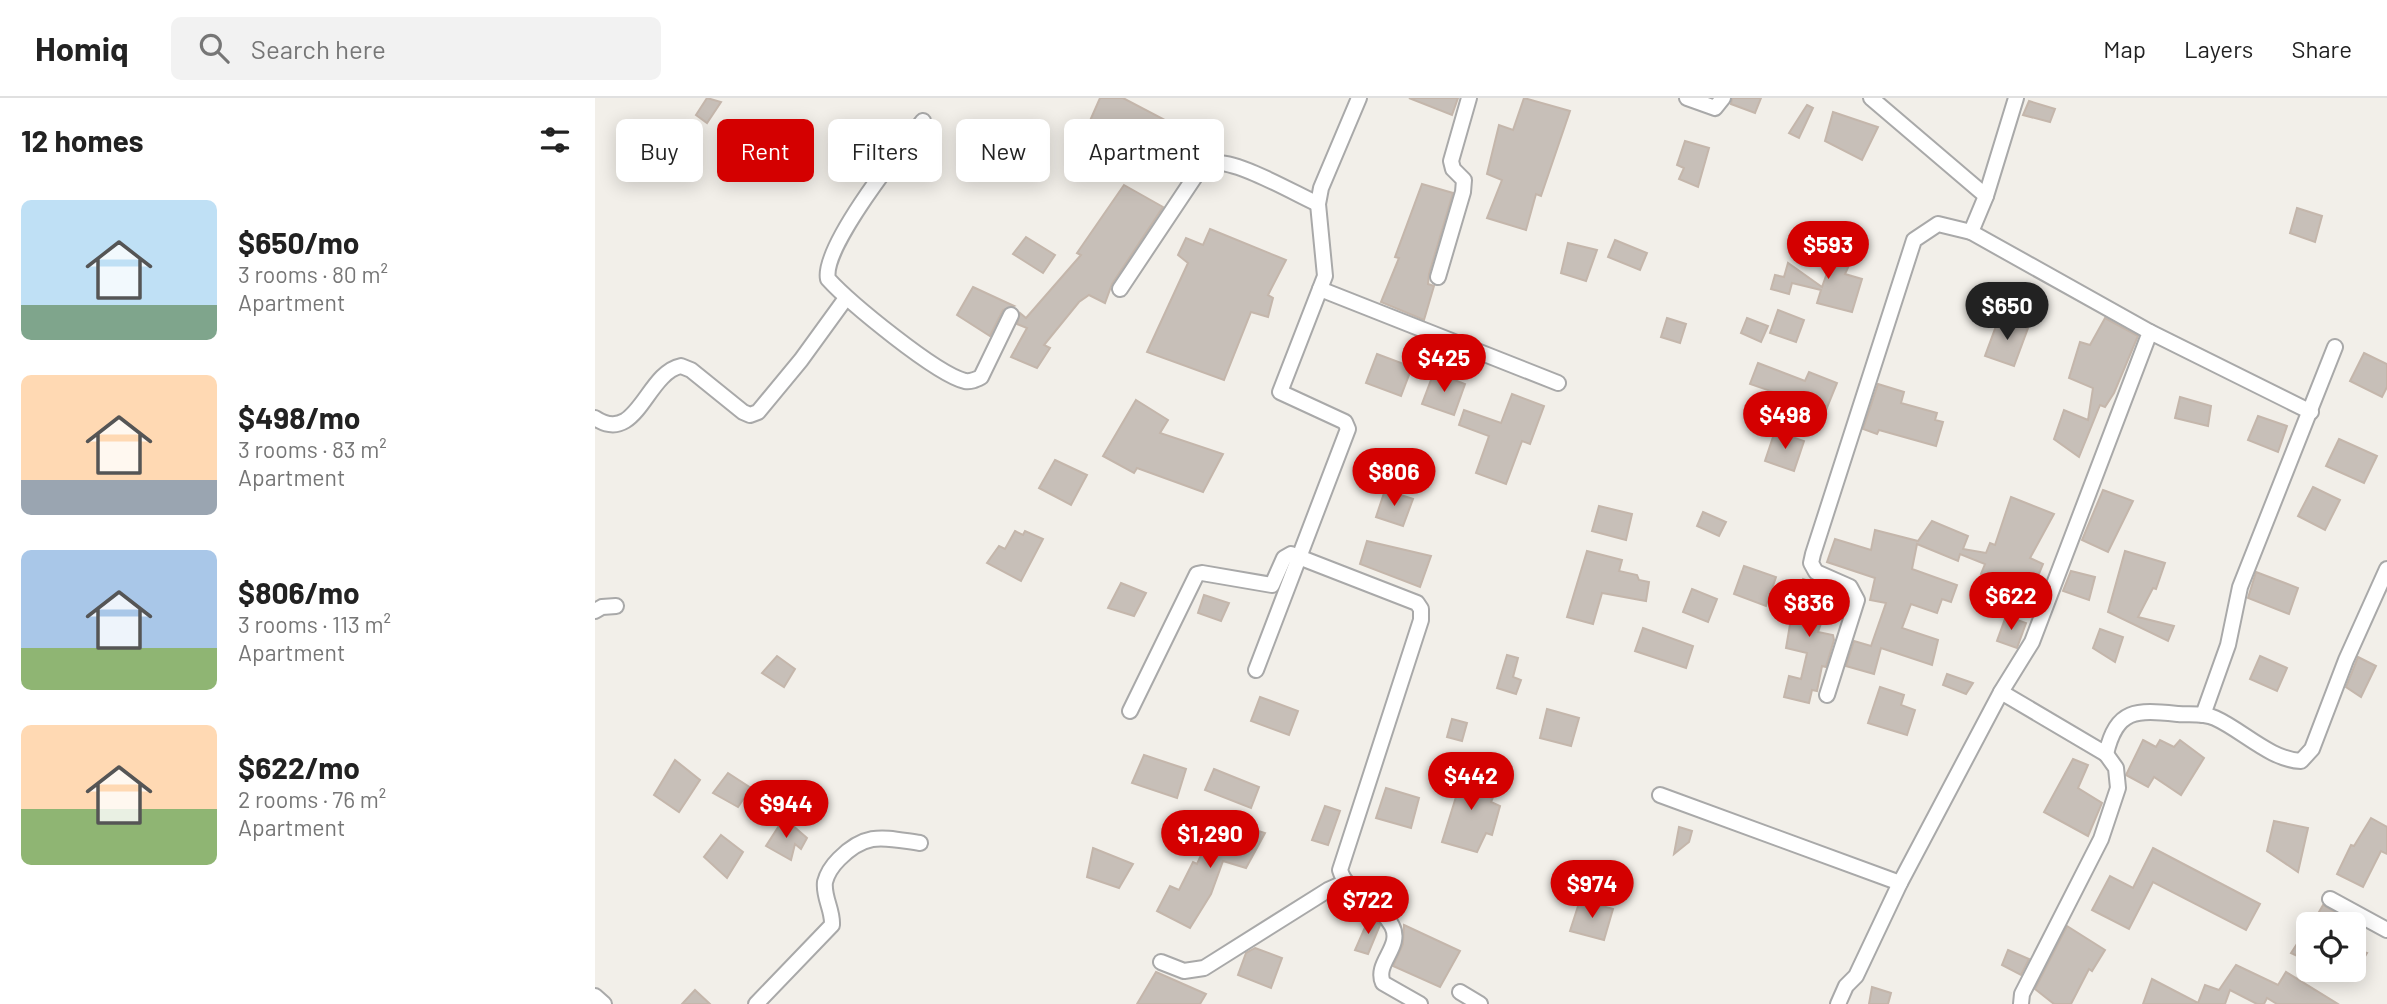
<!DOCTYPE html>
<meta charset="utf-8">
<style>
:root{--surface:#fff;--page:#f2f2f2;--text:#222;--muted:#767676;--line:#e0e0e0;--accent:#d40000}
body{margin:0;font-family:Barlow,sans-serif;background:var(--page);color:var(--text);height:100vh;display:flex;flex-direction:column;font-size:26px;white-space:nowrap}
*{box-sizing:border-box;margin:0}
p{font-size:23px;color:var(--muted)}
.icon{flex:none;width:38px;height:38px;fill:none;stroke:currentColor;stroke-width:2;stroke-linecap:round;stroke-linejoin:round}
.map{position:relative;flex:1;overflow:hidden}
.side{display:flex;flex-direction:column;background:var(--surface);width:595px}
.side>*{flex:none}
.guide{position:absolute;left:21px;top:21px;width:665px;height:63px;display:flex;gap:14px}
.fabs{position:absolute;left:1701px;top:814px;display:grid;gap:14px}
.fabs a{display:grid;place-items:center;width:70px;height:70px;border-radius:10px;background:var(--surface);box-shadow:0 4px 18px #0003;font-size:35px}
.price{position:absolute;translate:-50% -60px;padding:0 16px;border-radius:24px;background:var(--accent);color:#fff;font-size:23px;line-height:46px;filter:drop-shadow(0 2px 4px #0008)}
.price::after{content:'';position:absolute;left:50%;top:42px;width:21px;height:16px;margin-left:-10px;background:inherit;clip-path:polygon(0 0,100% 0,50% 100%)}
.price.selected{background:#222;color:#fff}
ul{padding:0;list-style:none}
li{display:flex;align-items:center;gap:21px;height:175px;padding:0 21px}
li span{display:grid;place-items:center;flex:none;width:196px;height:140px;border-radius:10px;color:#555}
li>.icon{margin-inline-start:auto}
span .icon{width:84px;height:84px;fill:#fffc;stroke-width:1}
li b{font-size:30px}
h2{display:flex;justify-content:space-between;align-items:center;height:84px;padding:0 21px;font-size:30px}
.chip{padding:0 24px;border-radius:10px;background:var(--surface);box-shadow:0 4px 18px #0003;font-size:24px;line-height:63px}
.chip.selected{background:var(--accent);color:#fff}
header{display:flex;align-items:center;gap:42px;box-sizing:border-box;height:98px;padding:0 35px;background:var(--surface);border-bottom:2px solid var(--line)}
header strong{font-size:33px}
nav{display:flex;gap:38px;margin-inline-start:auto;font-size:24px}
.search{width:490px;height:63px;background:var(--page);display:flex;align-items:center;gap:18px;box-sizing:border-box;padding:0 24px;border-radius:10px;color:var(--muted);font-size:26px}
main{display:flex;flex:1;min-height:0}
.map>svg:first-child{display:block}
</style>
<header>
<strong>Homiq</strong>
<div class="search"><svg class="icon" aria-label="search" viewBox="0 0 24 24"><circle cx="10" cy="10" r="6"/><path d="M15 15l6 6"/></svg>Search here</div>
<nav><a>Map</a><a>Layers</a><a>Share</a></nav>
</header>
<main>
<section class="side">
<h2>12 homes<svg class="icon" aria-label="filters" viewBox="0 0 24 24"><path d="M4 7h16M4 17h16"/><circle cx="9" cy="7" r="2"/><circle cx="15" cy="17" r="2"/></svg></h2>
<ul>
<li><span style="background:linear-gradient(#bfe0f5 75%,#7fa58c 0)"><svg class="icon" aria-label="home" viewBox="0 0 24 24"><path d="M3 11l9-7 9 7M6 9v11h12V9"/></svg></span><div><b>$650/mo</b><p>3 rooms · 80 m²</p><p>Apartment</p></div></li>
<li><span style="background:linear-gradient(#ffd9b3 75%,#9aa5b1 0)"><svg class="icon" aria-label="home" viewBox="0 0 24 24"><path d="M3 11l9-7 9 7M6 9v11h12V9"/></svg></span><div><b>$498/mo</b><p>3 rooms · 83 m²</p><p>Apartment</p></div></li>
<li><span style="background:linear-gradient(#a9c7e8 70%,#8fb573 0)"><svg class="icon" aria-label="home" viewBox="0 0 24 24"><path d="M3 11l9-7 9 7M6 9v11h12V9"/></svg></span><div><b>$806/mo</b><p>3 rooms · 113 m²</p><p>Apartment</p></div></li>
<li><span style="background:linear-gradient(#ffd9b3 60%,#8fb573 0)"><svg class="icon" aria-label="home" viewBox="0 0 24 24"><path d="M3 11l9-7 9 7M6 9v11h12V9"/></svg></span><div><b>$622/mo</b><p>2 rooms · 76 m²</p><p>Apartment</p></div></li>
</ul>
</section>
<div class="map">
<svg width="1792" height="906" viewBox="0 0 1792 906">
<rect width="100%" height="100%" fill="#f2efe9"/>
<g fill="#c7bfb8" stroke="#c4b6ab" stroke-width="2">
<polygon points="112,0 126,4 112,25 101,17"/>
<polygon points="505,0 528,0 572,23 545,63 494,25"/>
<polygon points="814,0 863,0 857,17"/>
<polygon points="929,0 975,13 946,98 941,96 931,132 892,120 907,82 892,76 904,27 918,32"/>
<polygon points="1137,0 1166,0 1160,15 1136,6"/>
<polygon points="1434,3 1460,11 1455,24 1428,17"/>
<polygon points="1212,7 1218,10 1204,40 1194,35"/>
<polygon points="1238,14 1283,29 1267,62 1230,43"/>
<polygon points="1090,43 1114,50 1103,89 1084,81 1089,70 1082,67"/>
<polygon points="827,86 858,95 834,176 833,186 839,188 829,222 786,204 804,160 800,159"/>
<polygon points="529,87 568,109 517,186 510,205 494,197 484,204 449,247 455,250 442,270 416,259 432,230 422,226 425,215 431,220 486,157 482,155"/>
<polygon points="1702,110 1727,118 1720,144 1695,135"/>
<polygon points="615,131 691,162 673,197 678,200 673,219 656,214 629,282 552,254 593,165 583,157 591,140 608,147"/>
<polygon points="431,139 460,157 448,175 418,156"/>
<polygon points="1020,142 1052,155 1045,172 1013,159"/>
<polygon points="1244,142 1262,150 1250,176 1267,181 1257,214 1222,205 1226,192 1197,185 1194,196 1176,191 1180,177 1189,179 1193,165 1227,189"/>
<polygon points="973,145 1002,152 991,183 966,175"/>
<polygon points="378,189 419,208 408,212 395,238 362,217"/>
<polygon points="1183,212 1209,222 1201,244 1175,235"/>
<polygon points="1072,220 1091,226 1085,245 1066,239"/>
<polygon points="1152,220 1173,228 1166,244 1146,235"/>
<polygon points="1404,220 1433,230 1419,268 1390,258"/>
<polygon points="1510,220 1543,238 1519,295 1510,309 1505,307 1484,359 1459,341 1469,312 1493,322 1498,290 1474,280 1485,244 1495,247"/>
<polygon points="1769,255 1792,266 1792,289 1787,299 1755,283"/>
<polygon points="782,256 817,269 806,298 771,285"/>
<polygon points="1163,265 1210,283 1214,274 1242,285 1231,312 1155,286"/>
<polygon points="839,274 870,286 859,317 827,306"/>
<polygon points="1283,286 1309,294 1306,305 1342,315 1340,322 1348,324 1341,348 1284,332 1282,336 1268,331"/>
<polygon points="917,296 949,308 935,346 927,343 911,386 881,375 894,338 864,327 869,312 906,325"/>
<polygon points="1585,299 1616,308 1613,328 1580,320"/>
<polygon points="541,302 573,322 565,335 628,356 608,394 542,370 539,375 508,358"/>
<polygon points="1663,318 1692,328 1683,354 1653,342"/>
<polygon points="1180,333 1209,343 1199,373 1170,363"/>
<polygon points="1744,341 1782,358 1769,385 1731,368"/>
<polygon points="460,362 492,377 476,407 444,390"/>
<polygon points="1718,389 1745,402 1730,432 1703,418"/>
<polygon points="790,392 818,401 808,428 781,419"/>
<polygon points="1508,392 1538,403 1513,454 1487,442"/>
<polygon points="1416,399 1459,416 1435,460 1448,466 1436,495 1386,476 1390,466 1365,456 1363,463 1322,446 1317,471 1362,487 1356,504 1347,501 1342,515 1316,506 1307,530 1343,542 1337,567 1286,550 1279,576 1251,568 1259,543 1276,548 1291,505 1275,502 1280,480 1232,464 1240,441 1276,452 1280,432 1323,443 1337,423 1373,438 1368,451 1391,455 1395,445 1400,447"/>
<polygon points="1004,408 1037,416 1031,442 997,433"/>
<polygon points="1108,414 1131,424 1124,438 1102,428"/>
<polygon points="420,433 428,437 430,433 448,441 426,483 392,465 404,448 410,451"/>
<polygon points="772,443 836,458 825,489 765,466"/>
<polygon points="992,453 1027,462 1024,473 1042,477 1044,482 1054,484 1051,503 1007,495 998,526 972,519"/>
<polygon points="1530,453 1570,465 1561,491 1558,490 1543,519 1579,528 1573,543 1513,514"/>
<polygon points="1149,468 1181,479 1171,508 1139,496"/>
<polygon points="1476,473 1500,479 1494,502 1468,493"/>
<polygon points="1661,474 1703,490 1694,516 1653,500"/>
<polygon points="1208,481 1238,492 1223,534 1238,537 1239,542 1231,569 1227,568 1222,593 1217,592 1214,605 1189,599 1194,578 1206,581 1212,555 1191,550 1198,509"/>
<polygon points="526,485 551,495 539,518 513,510"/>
<polygon points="1097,491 1122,501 1113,524 1088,514"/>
<polygon points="609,497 634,505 626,523 603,515"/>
<polygon points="1411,518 1431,525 1422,550 1402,543"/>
<polygon points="1048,530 1098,548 1091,570 1040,553"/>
<polygon points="1505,531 1528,539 1520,564 1498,550"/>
<polygon points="912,557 923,560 918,579 926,582 921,596 902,590"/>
<polygon points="182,558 200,571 189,589 167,575"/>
<polygon points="1665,558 1692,570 1682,593 1655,581"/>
<polygon points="1763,559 1781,568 1766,599 1751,589"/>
<polygon points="1352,576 1378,585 1371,596 1348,587"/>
<polygon points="1285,589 1309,597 1306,607 1320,612 1312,637 1273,625"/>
<polygon points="665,599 703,613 694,637 656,623"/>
<polygon points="952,611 984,620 976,648 945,640"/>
<polygon points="857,621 872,625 867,643 852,639"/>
<polygon points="1548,642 1561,649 1565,642 1579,649 1585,642 1609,660 1586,697 1559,679 1553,689 1531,677"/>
<polygon points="549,657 591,671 582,700 537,685"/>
<polygon points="1478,661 1493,667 1483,690 1507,705 1493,738 1449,714"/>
<polygon points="80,662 105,682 84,714 59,697"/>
<polygon points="857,670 903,687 896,704 905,708 897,737 891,735 882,754 847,744 865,686 853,682"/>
<polygon points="619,671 664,689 656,710 610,692"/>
<polygon points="133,675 156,690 143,709 118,695"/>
<polygon points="193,689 213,700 201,715 184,701"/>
<polygon points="791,690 824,700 816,730 781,720"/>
<polygon points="730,708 745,713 733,747 717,742"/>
<polygon points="189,720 212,740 206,751 200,746 196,762 171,748"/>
<polygon points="623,720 670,735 651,770 628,763 616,796 595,830 562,813 575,788 584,792 598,764 602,766"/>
<polygon points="1776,720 1792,729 1792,756 1786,753 1768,789 1742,776 1756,747 1759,748"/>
<polygon points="1679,723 1713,730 1703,774 1672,753"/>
<polygon points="1084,729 1097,733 1094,744 1079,756"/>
<polygon points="126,737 148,754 132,780 109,759"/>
<polygon points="498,750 538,766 524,790 492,779"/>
<polygon points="1558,750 1665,806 1651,832 1558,784 1534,831 1497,812 1515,778 1538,790"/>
<polygon points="985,802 1018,811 1009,842 975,833"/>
<polygon points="1728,807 1752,821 1750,826 1717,826"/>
<polygon points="775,818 785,827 773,856 760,852"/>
<polygon points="809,827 865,853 845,889 798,868 808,846"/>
<polygon points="1472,828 1510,852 1497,873 1494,871 1476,906 1459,906 1440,891"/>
<polygon points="1713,829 1713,863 1696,855"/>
<polygon points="660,850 687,860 676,890 643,877 651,855"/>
<polygon points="1759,850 1772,855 1759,877"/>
<polygon points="1413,852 1434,861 1426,877 1407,867"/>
<polygon points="1641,867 1683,887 1691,874 1743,906 1682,906 1672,900 1669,906 1662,906 1635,892 1630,906 1548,906 1557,881 1603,905 1610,887 1624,892"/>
<polygon points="561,874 611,896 605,906 542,906"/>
<polygon points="1277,889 1296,895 1293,906 1274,906"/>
<polygon points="100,892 115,906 87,906"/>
</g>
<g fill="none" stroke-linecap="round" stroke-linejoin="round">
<defs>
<g id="street">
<polyline points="1092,0 1120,10 1128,0"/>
<polyline points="1276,0 1391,98"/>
<path d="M328,23C307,49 226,150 233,181C255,205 341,276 370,283C376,284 380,282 386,279L416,217"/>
<polyline points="843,179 868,94 869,82 858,71 856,63 874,0"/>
<path d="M525,191L603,74C609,69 615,65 623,65C647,65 699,95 723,106"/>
<polyline points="725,191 963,285"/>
<polyline points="1555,234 1716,314"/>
<path d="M0,320C42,348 51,275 86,268L96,272L148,314L155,317L163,314L206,262L251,200"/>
<polyline points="0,513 7,509 21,508"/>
<polyline points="661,572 753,331 750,324 685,294 730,178 723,106 726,90 764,0"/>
<path d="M1406,594L1511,656C1522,610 1541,612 1583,616C1595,617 1609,615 1620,620C1647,632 1676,662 1706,663L1717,651L1751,562L1792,471"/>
<polyline points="1232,597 1262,502 1255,489 1221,474 1216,465 1218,456 1319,142 1343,126 1376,134"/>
<path d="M535,613L602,476L607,475L677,487L689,460L696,456L822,505L826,511V522L745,772C752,797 785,805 797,828C808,849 779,865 788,885L825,906"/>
<polyline points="1608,617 1633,547 1645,489 1740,249"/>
<polyline points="1065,697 1305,785"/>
<polyline points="1735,801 1792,832"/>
<polyline points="566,864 589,873 609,870 733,792 751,784"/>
<polyline points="865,894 885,906"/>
<polyline points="0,898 9,906"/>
<path d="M161,906L237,827C238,812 228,799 230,784C232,776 238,767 244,761C272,733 289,740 325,745"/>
<polyline points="1243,906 1251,888 1261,878 1305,785 1406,594 1437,544 1555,234 1376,134 1391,98 1421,0"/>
<polyline points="1426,906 1427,896 1506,741 1523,690 1521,670 1511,656"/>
</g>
</defs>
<use href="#street" stroke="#a9a9a9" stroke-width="18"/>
<use href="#street" stroke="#fff" stroke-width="14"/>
</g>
</svg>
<div class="fabs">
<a><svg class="icon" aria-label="locate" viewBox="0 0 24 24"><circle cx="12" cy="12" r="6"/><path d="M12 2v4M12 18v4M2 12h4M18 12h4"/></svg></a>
</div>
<b class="price" style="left:1233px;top:183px">$593</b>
<b class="price selected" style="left:1412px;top:244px">$650</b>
<b class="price" style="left:849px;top:296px">$425</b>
<b class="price" style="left:1190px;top:353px">$498</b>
<b class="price" style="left:799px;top:410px">$806</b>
<b class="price" style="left:1416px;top:534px">$622</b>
<b class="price" style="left:1214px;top:541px">$836</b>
<b class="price" style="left:876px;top:714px">$442</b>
<b class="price" style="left:191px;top:742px">$944</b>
<b class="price" style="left:615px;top:772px">$1,290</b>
<b class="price" style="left:997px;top:822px">$974</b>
<b class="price" style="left:773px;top:838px">$722</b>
<div class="guide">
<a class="chip">Buy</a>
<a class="chip selected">Rent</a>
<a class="chip">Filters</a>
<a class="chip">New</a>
<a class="chip">Apartment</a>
</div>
</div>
</main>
